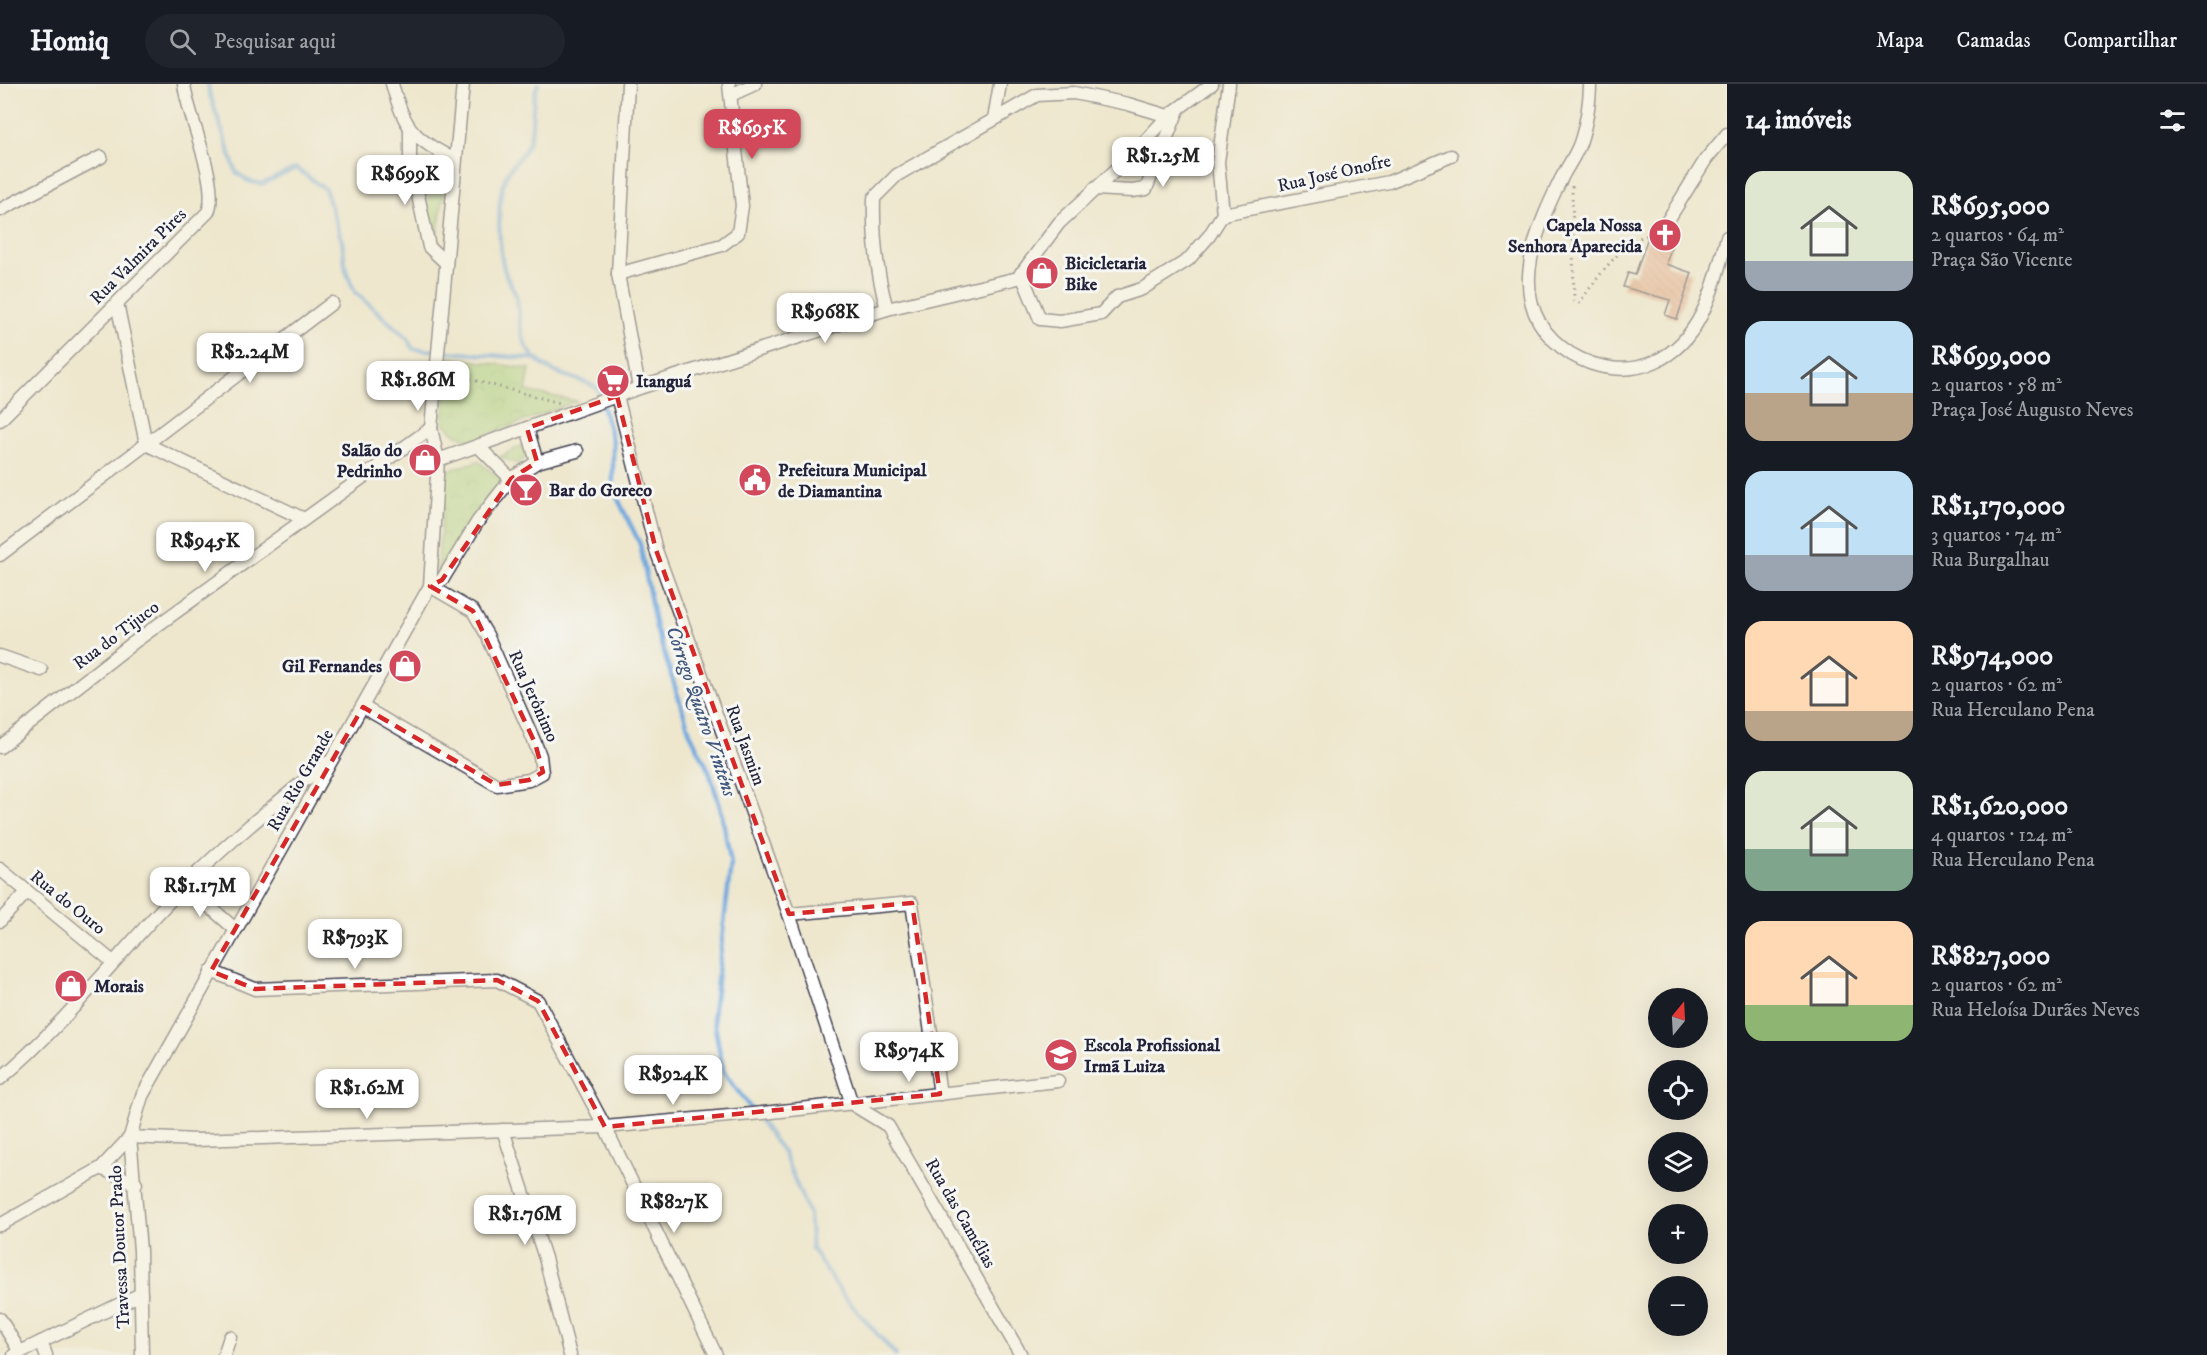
<!DOCTYPE html>
<html lang="pt">
<meta charset="utf-8">
<style>
:root{--surface:#171b24;--page:#20242c;--text:#f1f3f6;--muted:#9ea1a6;--line:#363941;--accent:#d1495b}
body{margin:0;font-family:"IM FELL DW Pica",serif;background:var(--page);color:var(--text);height:100vh;display:flex;flex-direction:column;font-size:22px;white-space:nowrap}
*{box-sizing:border-box;margin:0}
p{font-size:20px;color:var(--muted)}
.icon{flex:none;width:33px;height:33px;fill:none;stroke:currentColor;stroke-width:2;stroke-linecap:round;stroke-linejoin:round}
.map{position:relative;flex:1;overflow:hidden}
.details{display:flex;flex-direction:column;background:var(--surface);width:480px}
.details>*{flex:none}
.needle{width:39px;rotate:18deg}
.controls{position:absolute;left:1648px;top:904px;display:grid;gap:12px}
.controls a{display:grid;place-items:center;width:60px;height:60px;border-radius:50%;background:var(--surface);box-shadow:0 6px 24px #0002;font-size:30px}
.price{position:absolute;translate:-50% -51px;padding:0 14px;border-radius:12px;background:#fff;color:#222;font-size:20px;line-height:39px;filter:drop-shadow(0 2px 3px #0008)}
.price::after{content:'';position:absolute;left:50%;top:36px;width:18px;height:14px;margin-left:-9px;background:inherit;clip-path:polygon(0 0,100% 0,50% 100%)}
.price.selected{background:var(--accent);color:#fff}
ul{padding:0;list-style:none}
li{display:flex;align-items:center;gap:18px;height:150px;padding:0 18px}
li span{display:grid;place-items:center;flex:none;width:168px;height:120px;border-radius:18px;color:#555}
li>.icon{margin-inline-start:auto}
span .icon{width:72px;height:72px;fill:#fffc;stroke-width:1}
li b{font-size:26px}
h2{display:flex;justify-content:space-between;align-items:center;height:72px;padding:0 18px;font-size:26px}
header{display:flex;align-items:center;gap:36px;box-sizing:border-box;height:84px;padding:0 30px;background:var(--surface);border-bottom:2px solid var(--line)}
header strong{font-size:28px}
nav{display:flex;gap:33px;margin-inline-start:auto;font-size:21px}
.search{width:420px;height:54px;background:var(--page);display:flex;align-items:center;gap:15px;box-sizing:border-box;padding:0 21px;border-radius:33px;color:var(--muted);font-size:22px}
main{display:flex;flex:1;min-height:0}
.map>svg:first-child{display:block}
</style>
<header>
<strong>Homiq</strong>
<div class="search"><svg class="icon" aria-label="search" viewBox="0 0 24 24"><circle cx="10" cy="10" r="6"/><path d="M15 15l6 6"/></svg>Pesquisar aqui</div>
<nav><a>Mapa</a><a>Camadas</a><a>Compartilhar</a></nav>
</header>
<main>
<div class="map">
<svg width="1727" height="1271" viewBox="0 0 1727 1271">
<defs>
<pattern id="park-crowns" width="20" height="18" patternUnits="userSpaceOnUse" patternTransform="scale(1.5)"><rect width="20" height="18" fill="#a4d07d"/><path d="M2 6a3 3 0 1 1 6 0M12 15a3 3 0 1 1 6 0" fill="none" stroke="#8db26d"/></pattern>
<pattern id="building-back-hatch" width="6" height="6" patternUnits="userSpaceOnUse" patternTransform="scale(1.5)"><rect width="6" height="6" fill="#e1936d"/><path d="M-1 5l2 2M0 0l6 6M5-1l2 2" fill="none" stroke="#b6785b"/></pattern>
</defs>
<rect width="100%" height="100%" fill="#f6f6f2"/>
<filter id="ink" filterUnits="userSpaceOnUse"><feTurbulence type="fractalNoise" baseFrequency=".0167" numOctaves="2"/><feDisplacementMap in="SourceGraphic" scale="12" xChannelSelector="R" yChannelSelector="G"/><feConvolveMatrix kernelMatrix="1 2 1 2 8 2 1 2 1" color-interpolation-filters="sRGB"/></filter>
<filter id="wash" filterUnits="userSpaceOnUse"><feTurbulence type="fractalNoise" baseFrequency=".008" numOctaves="4" result="noise"/><feDisplacementMap in="SourceGraphic" scale="24" xChannelSelector="R" yChannelSelector="G"/><feGaussianBlur stdDeviation="1.35" result="paint"/><feColorMatrix in="noise" values="0 0 0 0 0 0 0 0 0 0 0 0 0 0 0 0 0 1.4 0 .05"/><feComposite in="paint" operator="in"/></filter>
<g filter="url(#wash)">
<rect width="100%" height="100%" fill="#eee7ce"/>
<g fill="url(#park-crowns)" stroke="#63795c" stroke-width="1.5">
<polygon points="422,75 435,76 446,97 435,165 414,76"/>
<polygon points="449,273 530,285 526,307 577,317 472,357 455,350 443,338"/>
<polygon points="522,361 528,372 517,380 500,373"/>
<polygon points="478,377 502,396 466,447 443,489 437,485 447,387"/>
</g>
<g fill="none" stroke-linecap="round" stroke-linejoin="round">
<g stroke="#6fa7de" stroke-width="4.5">
<polyline points="208,0 209,8 236,88 248,97 262,100 296,84 325,105 342,157 346,187 355,208 407,254 413,265 538,275"/>
<path d="M538,0C529,20 536,45 527,62C522,73 511,81 506,92C496,115 498,168 506,191C509,199 516,207 517,216C520,233 519,254 530,268C549,293 572,290 597,304L613,358V405L640,460L656,544L690,649L709,687L721,726L731,780L713,931L723,987L783,1068L809,1130L812,1165L842,1210L896,1271"/>
</g>
</g>
<g id="blocks">
<polygon fill="url(#building-back-hatch)" points="1648,153 1672,161 1666,180 1692,189 1677,235 1665,231 1670,216 1623,203 1628,189 1635,191"/>
</g>
</g>
<g filter="url(#ink)">
<use href="#blocks" fill-opacity="0" stroke="#414051" stroke-width="1.5"/>
<g fill="none" stroke-linecap="round" stroke-linejoin="round">
<defs>
<g id="street">
<path d="M392,0C406,48 413,53 455,76"/>
<polyline points="628,0 618,190 639,304"/>
<path d="M1590,0C1590,17 1586,42 1580,59C1576,71 1567,83 1561,95C1532,154 1502,226 1571,270C1596,285 1627,290 1654,278C1703,257 1714,200 1727,153"/>
<polyline points="731,11 755,0"/>
<polyline points="994,35 1000,0"/>
<polyline points="410,45 410,73 429,163 446,179"/>
<polyline points="1094,105 1132,107 1146,105 1178,26"/>
<polyline points="0,126 101,73"/>
<polyline points="1223,130 1389,98 1451,72"/>
<polyline points="1660,149 1706,75 1727,50"/>
<polyline points="1021,189 1040,235 1060,237 1101,230 1117,213 1142,205 1188,176 1209,152 1223,130 1218,78 1229,0"/>
<polyline points="618,190 722,161 738,149 742,122 729,0"/>
<polyline points="117,219 146,360 304,435"/>
<path d="M887,225C876,187 873,153 874,114L897,91L1037,11L1074,9L1128,20L1168,32"/>
<polyline points="617,312 656,466 789,830 852,1020 888,1042 1021,1271"/>
<path d="M0,336L208,128C220,100 188,34 184,0"/>
<polyline points="527,344 537,378"/>
<polyline points="478,362 511,395"/>
<polyline points="438,376 639,304 887,225 1018,194 1059,139 1133,70 1168,32 1212,0"/>
<polyline points="0,471 332,219"/>
<polyline points="430,502 442,496 478,437 511,395 537,378 577,367"/>
<polyline points="0,572 41,586"/>
<polyline points="363,623 497,701 529,696 542,689 540,672 535,659 487,551 473,527 430,502"/>
<polyline points="0,663 133,559 431,344"/>
<polyline points="0,785 113,878"/>
<polyline points="185,801 235,845"/>
<polyline points="789,830 912,819 940,1010"/>
<polyline points="0,837 27,808"/>
<polyline points="211,887 255,905 497,896 538,917 605,1043 716,1271"/>
<path d="M0,995C69,937 122,864 185,801C229,757 278,718 326,679"/>
<polyline points="503,1046 545,1174 570,1271"/>
<polyline points="130,1053 196,1056 605,1043 763,1029 1058,997"/>
<polyline points="101,1084 136,1100"/>
<polyline points="0,1141 101,1084 130,1053"/>
<polyline points="0,1235 20,1268"/>
<polyline points="41,1258 46,1271"/>
<polyline points="14,1271 141,1210"/>
<polyline points="142,1271 140,1166 130,1053 142,1012 430,502 438,376 431,344 463,0"/>
<polyline points="224,1271 230,1253"/>
</g>
</defs>
<use href="#street" stroke="#414051" stroke-width="15"/>
<g stroke="#414051" stroke-width="3" stroke-dasharray="1.5 4.5" stroke-linecap="butt">
<path d="M1572,102L1574,217L1579,219C1595,198 1622,156 1649,151"/>
<polyline points="447,289 560,319"/>
</g>
<use href="#street" stroke="#fff" stroke-width="12"/>
</g>
</g>
<path d="M0 0H1727V1271H0ZM617,312L656,466L789,830L912,819L940,1010L605,1043L538,917L497,896L255,905L211,887L363,623L497,701L529,696L543,688L535,659L473,527L430,502L442,496L511,395L537,378L527,344Z" fill="#eee7ce" fill-opacity=".55" fill-rule="evenodd"/>
<path fill="none" stroke="#d62828" stroke-width="4.5" stroke-dasharray="12 8" stroke-linejoin="round" d="M617,312L656,466L789,830L912,819L940,1010L605,1043L538,917L497,896L255,905L211,887L363,623L497,701L529,696L543,688L535,659L473,527L430,502L442,496L511,395L537,378L527,344Z"/>
<defs>
<symbol id="church-disc" viewBox="-11 -11 22 22"><circle r="9.5" fill="#d1495b" stroke="#f6f6f2"/><path d="M-1.2-6h2.4v3.5h3.3v2.4h-3.3V6h-2.4V-.1h-3.3v-2.4h3.3Z" fill="#fff"/></symbol>
<symbol id="shop-disc" viewBox="-11 -11 22 22"><circle r="9.5" fill="#d1495b" stroke="#f6f6f2"/><path d="M-5-2.5h2.3a2.7 3.5 0 0 1 5.4 0H5L5.5 6h-11ZM-1.5-2.5h3a1.5 2.3 0 0 0-3 0Z" fill="#fff"/></symbol>
<symbol id="supermarket-disc" viewBox="-11 -11 22 22"><circle r="9.5" fill="#d1495b" stroke="#f6f6f2"/><path d="M-6-5.5h2.5l.6 2H6L4.5 2H-2.5L-4.4-4H-6ZM-1.5 3.2a1.3 1.3 0 1 0 .1 0ZM3 3.2a1.3 1.3 0 1 0 .1 0Z" fill="#fff"/></symbol>
<symbol id="civic-disc" viewBox="-11 -11 22 22"><circle r="9.5" fill="#d1495b" stroke="#f6f6f2"/><path d="M-.6-6.5H3V-4.5H.6V-3L4-1V1h2V6H-6V1h2V-1L-.6-3ZM-1.2 2.5V6h2.4V2.5Z" fill="#fff"/></symbol>
<symbol id="bar-disc" viewBox="-11 -11 22 22"><circle r="9.5" fill="#d1495b" stroke="#f6f6f2"/><path d="M-6-5H6L.8 .8V4.5H3.5V6h-7V4.5H-.8V.8Z" fill="#fff"/></symbol>
<symbol id="school-disc" viewBox="-11 -11 22 22"><circle r="9.5" fill="#d1495b" stroke="#f6f6f2"/><path d="M0-5L7-2L0 1L-7-2ZM-4 1L0 2.5L4 1V4Q0 6-4 4Z" fill="#fff"/></symbol>
</defs>
<g fill-rule="evenodd">
<use href="#church-disc" x="1646" y="132" width="38" height="38"/>
<use href="#shop-disc" x="1023" y="170" width="38" height="38"/>
<use href="#supermarket-disc" x="594" y="278" width="38" height="38"/>
<use href="#shop-disc" x="406" y="357" width="38" height="38"/>
<use href="#civic-disc" x="736" y="377" width="38" height="38"/>
<use href="#bar-disc" x="507" y="387" width="38" height="38"/>
<use href="#shop-disc" x="386" y="563" width="38" height="38"/>
<use href="#shop-disc" x="52" y="883" width="38" height="38"/>
<use href="#school-disc" x="1042" y="952" width="38" height="38"/>
</g>
<g text-anchor="middle" stroke-width="6" stroke-linejoin="round" paint-order="stroke">
<g font-size="18" fill="#22223b" stroke="#f6f6f2">
<text transform="translate(1334 89) rotate(-13)" y="6">Rua José Onofre</text>
<text transform="translate(138 172) rotate(-45)" y="6">Rua Valmira Pires</text>
<text transform="translate(116 551) rotate(-37)" y="6">Rua do Tijuco</text>
<text transform="translate(534 612) rotate(66)" y="6">Rua Jerônimo</text>
<text transform="translate(746 661) rotate(70)" y="6">Rua Jasmim</text>
<text transform="translate(300 696) rotate(-60)" y="6">Rua Rio Grande</text>
<text transform="translate(68 818) rotate(39)" y="6">Rua do Ouro</text>
<text transform="translate(961 1129) rotate(60)" y="6">Rua das Camélias</text>
<text transform="translate(119 1163) rotate(-93)" y="6">Travessa Doutor Prado</text>
</g>
<g font-size="18" font-weight="bold" fill="#22223b" stroke="#f6f6f2" text-anchor="start">
<text x="1642" y="147" text-anchor="end">Capela Nossa<tspan x="1642" dy="21">Senhora Aparecida</tspan></text>
<text x="1065" y="185">Bicicletaria<tspan x="1065" dy="21">Bike</tspan></text>
<text x="636" y="303">Itanguá</text>
<text x="402" y="372" text-anchor="end">Salão do<tspan x="402" dy="21">Pedrinho</tspan></text>
<text x="778" y="392">Prefeitura Municipal<tspan x="778" dy="21">de Diamantina</tspan></text>
<text x="549" y="412">Bar do Goreco</text>
<text x="382" y="588" text-anchor="end">Gil Fernandes</text>
<text x="94" y="908">Morais</text>
<text x="1084" y="967">Escola Profissional<tspan x="1084" dy="21">Irmã Luiza</tspan></text>
</g>
<g font-size="20" font-style="italic" fill="#41577c" stroke="#f6f6f2">
<text transform="translate(702 627) rotate(71)" y="7">Córrego Quatro Vinténs</text>
</g>
</g>
</svg>
<div class="controls">
<a><svg class="needle" viewBox="-14 -14 28 28"><path d="M0-13l5 13h-10z" fill="#e53935"/><path d="M0 13l5-13h-10z" fill="#9ea1a6"/></svg></a>
<a><svg class="icon" aria-label="locate" viewBox="0 0 24 24"><circle cx="12" cy="12" r="6"/><path d="M12 2v4M12 18v4M2 12h4M18 12h4"/></svg></a>
<a><svg class="icon" aria-label="layers" viewBox="0 0 24 24"><path d="M12 4l9 5-9 5-9-5zM3 14l9 5 9-5"/></svg></a>
<a>+</a>
<a>−</a>
</div>
<b class="price selected" style="left:752px;top:76px">R$695K</b>
<b class="price" style="left:1163px;top:104px">R$1.25M</b>
<b class="price" style="left:405px;top:122px">R$699K</b>
<b class="price" style="left:825px;top:260px">R$968K</b>
<b class="price" style="left:250px;top:300px">R$2.24M</b>
<b class="price" style="left:418px;top:328px">R$1.86M</b>
<b class="price" style="left:205px;top:489px">R$945K</b>
<b class="price" style="left:200px;top:834px">R$1.17M</b>
<b class="price" style="left:355px;top:886px">R$793K</b>
<b class="price" style="left:909px;top:999px">R$974K</b>
<b class="price" style="left:673px;top:1022px">R$924K</b>
<b class="price" style="left:367px;top:1036px">R$1.62M</b>
<b class="price" style="left:674px;top:1150px">R$827K</b>
<b class="price" style="left:525px;top:1162px">R$1.76M</b>
</div>
<section class="details">
<h2>14 imóveis<svg class="icon" aria-label="filters" viewBox="0 0 24 24"><path d="M4 7h16M4 17h16"/><circle cx="9" cy="7" r="2"/><circle cx="15" cy="17" r="2"/></svg></h2>
<ul>
<li><span style="background:linear-gradient(#dfe7d0 75%,#9aa5b1 0)"><svg class="icon" aria-label="home" viewBox="0 0 24 24"><path d="M3 11l9-7 9 7M6 9v11h12V9"/></svg></span><div><b>R$695,000</b><p>2 quartos · 64 m²</p><p>Praça São Vicente</p></div></li>
<li><span style="background:linear-gradient(#bfe0f5 60%,#b9a48a 0)"><svg class="icon" aria-label="home" viewBox="0 0 24 24"><path d="M3 11l9-7 9 7M6 9v11h12V9"/></svg></span><div><b>R$699,000</b><p>2 quartos · 58 m²</p><p>Praça José Augusto Neves</p></div></li>
<li><span style="background:linear-gradient(#bfe0f5 70%,#9aa5b1 0)"><svg class="icon" aria-label="home" viewBox="0 0 24 24"><path d="M3 11l9-7 9 7M6 9v11h12V9"/></svg></span><div><b>R$1,170,000</b><p>3 quartos · 74 m²</p><p>Rua Burgalhau</p></div></li>
<li><span style="background:linear-gradient(#ffd9b3 75%,#b9a48a 0)"><svg class="icon" aria-label="home" viewBox="0 0 24 24"><path d="M3 11l9-7 9 7M6 9v11h12V9"/></svg></span><div><b>R$974,000</b><p>2 quartos · 62 m²</p><p>Rua Herculano Pena</p></div></li>
<li><span style="background:linear-gradient(#dfe7d0 65%,#7fa58c 0)"><svg class="icon" aria-label="home" viewBox="0 0 24 24"><path d="M3 11l9-7 9 7M6 9v11h12V9"/></svg></span><div><b>R$1,620,000</b><p>4 quartos · 124 m²</p><p>Rua Herculano Pena</p></div></li>
<li><span style="background:linear-gradient(#ffd9b3 70%,#8fb573 0)"><svg class="icon" aria-label="home" viewBox="0 0 24 24"><path d="M3 11l9-7 9 7M6 9v11h12V9"/></svg></span><div><b>R$827,000</b><p>2 quartos · 62 m²</p><p>Rua Heloísa Durães Neves</p></div></li>
</ul>
</section>
</main>
